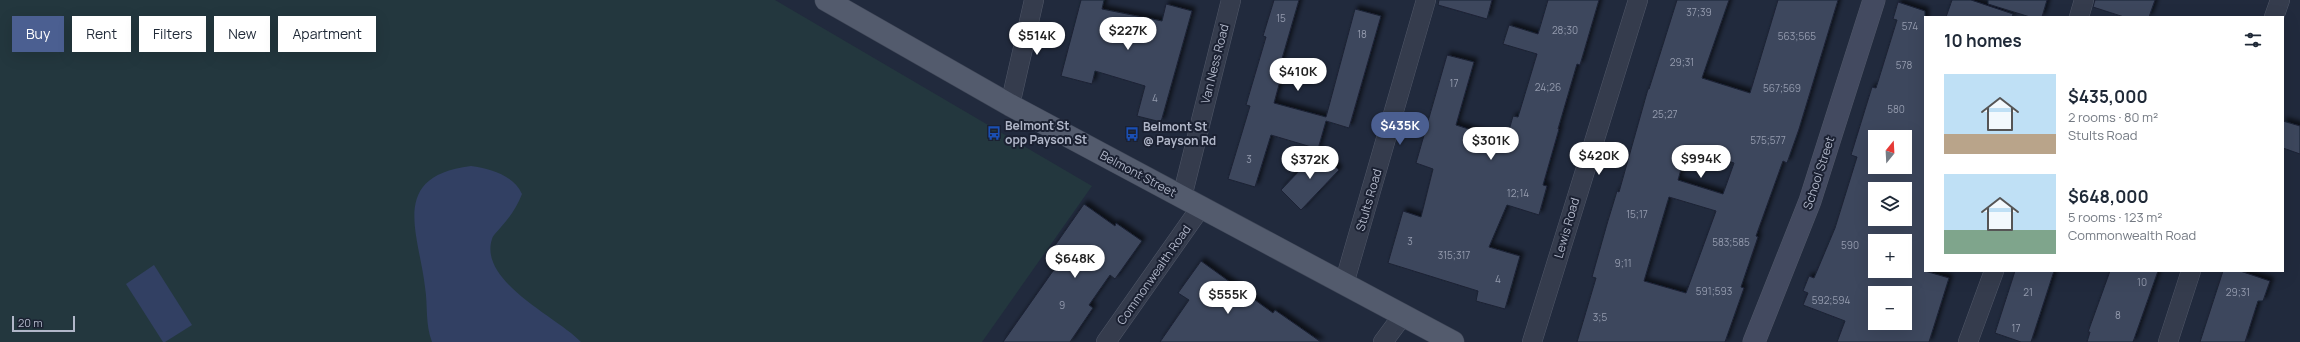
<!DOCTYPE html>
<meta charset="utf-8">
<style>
:root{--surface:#fff;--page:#f6f6f7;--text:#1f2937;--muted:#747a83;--accent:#4b5f91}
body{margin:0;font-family:Manrope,sans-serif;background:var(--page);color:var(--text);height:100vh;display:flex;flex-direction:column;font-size:15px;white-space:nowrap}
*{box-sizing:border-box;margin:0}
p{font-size:13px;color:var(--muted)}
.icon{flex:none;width:22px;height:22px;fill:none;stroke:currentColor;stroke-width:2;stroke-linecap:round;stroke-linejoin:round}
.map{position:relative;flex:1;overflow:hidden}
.drawer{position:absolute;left:1924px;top:16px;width:360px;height:256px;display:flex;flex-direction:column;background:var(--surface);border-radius:0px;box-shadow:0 4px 16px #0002}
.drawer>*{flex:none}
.hud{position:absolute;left:12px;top:16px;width:380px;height:36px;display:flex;gap:8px}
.needle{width:26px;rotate:18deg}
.controls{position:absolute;left:1868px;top:130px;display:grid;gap:8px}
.controls a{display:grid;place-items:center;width:44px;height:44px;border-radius:0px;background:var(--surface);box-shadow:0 4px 16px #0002;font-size:20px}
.scale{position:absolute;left:12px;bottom:10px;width:63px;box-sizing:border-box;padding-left:4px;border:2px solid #b1b7c9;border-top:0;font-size:11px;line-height:14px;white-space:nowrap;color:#b1b7c9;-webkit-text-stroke:3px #1b2132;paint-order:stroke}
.price{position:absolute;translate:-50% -34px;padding:0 9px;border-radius:14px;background:#fff;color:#222;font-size:13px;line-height:26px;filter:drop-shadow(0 1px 2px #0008)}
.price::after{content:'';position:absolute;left:50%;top:24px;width:12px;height:9px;margin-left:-6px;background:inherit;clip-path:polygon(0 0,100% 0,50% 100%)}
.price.on{background:var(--accent);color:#fff}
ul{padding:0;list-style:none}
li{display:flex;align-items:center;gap:12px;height:100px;padding:0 20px}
li span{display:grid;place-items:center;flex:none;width:112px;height:80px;border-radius:0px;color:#555}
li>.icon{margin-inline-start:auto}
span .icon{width:48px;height:48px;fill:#fffc;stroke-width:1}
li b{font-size:17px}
h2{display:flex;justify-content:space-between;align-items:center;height:48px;padding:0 20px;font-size:17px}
.pill{padding:0 14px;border-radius:0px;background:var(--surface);box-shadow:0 4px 16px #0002;font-size:14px;line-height:36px}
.pill.on{background:var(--accent);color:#fff}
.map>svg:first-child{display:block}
</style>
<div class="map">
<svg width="2300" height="342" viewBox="0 0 2300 342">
<defs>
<filter id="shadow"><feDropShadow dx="3.5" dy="-3.5" stdDeviation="2" flood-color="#0009"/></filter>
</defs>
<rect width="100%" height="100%" fill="#212a3d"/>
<polygon fill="#23373e" points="0,0 775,0 1092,186 982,342 0,342"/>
<g fill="#324063">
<path d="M471,166C491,169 513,175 522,194C517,207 510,217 501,227C498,231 493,235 492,239C478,282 559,318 581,342H432C425,324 428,306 425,287C419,234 388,176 471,166Z"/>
<polygon points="154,265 192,325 165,342 163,342 126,284"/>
</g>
<g fill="#3d465d" stroke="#1c2334" fill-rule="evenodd" filter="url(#shadow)">
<polygon points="1081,0 1104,0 1102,9 1162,21 1166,4 1192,11 1161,122 1137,116 1145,86 1095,71 1092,84 1061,76"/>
<polygon points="1274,0 1299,0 1279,69 1283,70 1274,103 1326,117 1355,9 1381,16 1349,128 1326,121 1318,149 1271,135 1255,187 1228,179 1250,106 1246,105 1266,37 1263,36"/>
<polygon points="1439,0 1492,0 1487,19 1438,5"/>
<polygon points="1548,0 1599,0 1580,65 1577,64 1558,129 1559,129 1543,185 1547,186 1539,215 1507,205 1489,247 1520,256 1505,309 1476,301 1478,291 1388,263 1403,211 1421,217 1433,169 1416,163 1447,55 1474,62 1456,125 1506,141 1513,116 1518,117 1537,54 1503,44 1509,25 1538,34"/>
<path d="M1677,0H1729L1702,78L1750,93L1778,0H1838L1799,129L1787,163L1783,161L1756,236L1758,237L1741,287L1744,288L1725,342H1577L1596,278L1592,277L1607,224L1617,191L1619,192L1648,89H1649ZM1687,148L1734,163L1723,194L1678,180ZM1669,197L1716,211L1686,293L1644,281Z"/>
<polygon points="1952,0 1971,0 2013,14 2012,17 1946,17"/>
<polygon points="1988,0 2047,0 2042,17 2030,17 1988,4"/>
<polygon points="2095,0 2155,0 2149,17 2124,17 2093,7"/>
<path d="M1898,2L1925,11V271L1949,278L1929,342H1837L1845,321L1803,305L1808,293L1803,291L1809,276L1814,278L1835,228L1857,157L1851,155L1872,87L1876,88L1897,20L1893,19ZM1875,137H1905V167H1875ZM1875,189H1905V219H1875ZM1875,241H1905V271H1875ZM1875,293H1905V323H1875Z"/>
<polygon points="2283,121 2300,126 2300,154 2283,148"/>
<polygon points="1318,151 1339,170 1301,210 1281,190"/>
<polygon points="1084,204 1115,226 1116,223 1142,241 1115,279 1110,275 1089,305 1093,308 1070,342 1003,342 1060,261 1049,254"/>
<polygon points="1201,261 1273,313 1275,310 1321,342 1160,342 1189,300 1178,293"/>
<polygon points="2015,271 2054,271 2031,342 2021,342 1995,333"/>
<polygon points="2110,271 2158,271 2133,342 2087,342 2090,332 2088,332"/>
<polygon points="2223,271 2240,271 2270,281 2263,301 2258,301 2245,342 2200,342"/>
</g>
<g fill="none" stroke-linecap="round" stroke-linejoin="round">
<defs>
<g id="street">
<polyline points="2079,17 2084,0"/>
<polyline points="2274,17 2280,0"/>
<polyline points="1010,105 1034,0"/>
<polyline points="1182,197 1231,0"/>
<polyline points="1344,284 1426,0"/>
<polyline points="1106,342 1201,207"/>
<polyline points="1383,342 1403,315"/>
<polyline points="1532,342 1638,0"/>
<polyline points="1968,342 1994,271"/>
<polyline points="2168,342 2191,271"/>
</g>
<polyline id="secondary" points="1754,342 1810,201 1874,0"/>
<polyline id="primary" points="826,0 1010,105 1453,342"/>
</defs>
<use href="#street" stroke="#505768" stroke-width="20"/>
<use href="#secondary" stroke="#505768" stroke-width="23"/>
<use href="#primary" stroke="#3e4556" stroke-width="23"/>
<use href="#street" stroke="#353c4d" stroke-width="19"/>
<use href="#secondary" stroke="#434a60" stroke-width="22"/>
<use href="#primary" stroke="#535b6d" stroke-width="22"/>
</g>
<defs>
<symbol id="bus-bare" viewBox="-9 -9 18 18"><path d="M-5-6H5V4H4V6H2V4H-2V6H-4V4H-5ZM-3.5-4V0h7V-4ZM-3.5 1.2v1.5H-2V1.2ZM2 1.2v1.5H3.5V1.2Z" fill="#1a4fb4" stroke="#1b2132" stroke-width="2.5" paint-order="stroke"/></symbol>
</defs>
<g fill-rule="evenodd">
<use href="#bus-bare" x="984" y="123" width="20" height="20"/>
<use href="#bus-bare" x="1122" y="124" width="20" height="20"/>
</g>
<g text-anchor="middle" stroke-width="4" stroke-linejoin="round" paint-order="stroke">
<g font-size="10" fill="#949bae">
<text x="1699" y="16">37;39</text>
<text x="1281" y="22">15</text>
<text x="1910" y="30">574</text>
<text x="1565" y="34">28;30</text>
<text x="1362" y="38">18</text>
<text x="1797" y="40">563;565</text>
<text x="1682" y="66">29;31</text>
<text x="1904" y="69">578</text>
<text x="1454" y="87">17</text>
<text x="1548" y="91">24;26</text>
<text x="1782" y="92">567;569</text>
<text x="1155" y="102">4</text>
<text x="1896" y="113">580</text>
<text x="1665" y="118">25;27</text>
<text x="1768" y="144">575;577</text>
<text x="1249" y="163">3</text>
<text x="1518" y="197">12;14</text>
<text x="1637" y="218">15;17</text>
<text x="1410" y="245">3</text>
<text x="1731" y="246">583;585</text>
<text x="1850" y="249">590</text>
<text x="1454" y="259">315;317</text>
<text x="1623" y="267">9;11</text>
<text x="1498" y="283">4</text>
<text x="2142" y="286">10</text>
<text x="1714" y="295">591;593</text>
<text x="2028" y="296">21</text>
<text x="2238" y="296">29;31</text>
<text x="1831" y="304">592;594</text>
<text x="1062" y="309">9</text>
<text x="2118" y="319">8</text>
<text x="1600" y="321">3;5</text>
<text x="2016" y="332">17</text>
</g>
<g font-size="12" fill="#b1b7c9" stroke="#1b2132">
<text transform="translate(1215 64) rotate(-76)" y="4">Van Ness Road</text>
<text transform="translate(1819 173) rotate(-72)" y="4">School Street</text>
<text transform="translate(1138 174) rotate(28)" y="4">Belmont Street</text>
<text transform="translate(1369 200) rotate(-74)" y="4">Stults Road</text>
<text transform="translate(1567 228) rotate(-74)" y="4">Lewis Road</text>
<text transform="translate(1154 275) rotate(-55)" y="4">Commonwealth Road</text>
</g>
<g font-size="12" font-weight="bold" fill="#b1b7c9" stroke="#1b2132" text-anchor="start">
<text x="1005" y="130">Belmont St<tspan x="1005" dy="14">opp Payson St</tspan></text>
<text x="1143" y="131">Belmont St<tspan x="1143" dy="14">@ Payson Rd</tspan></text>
</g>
</g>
</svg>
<div class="controls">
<a><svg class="needle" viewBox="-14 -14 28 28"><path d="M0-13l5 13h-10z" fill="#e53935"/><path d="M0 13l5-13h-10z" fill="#747a83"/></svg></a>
<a><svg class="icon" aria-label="layers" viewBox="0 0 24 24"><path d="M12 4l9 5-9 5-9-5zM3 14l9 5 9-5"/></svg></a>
<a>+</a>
<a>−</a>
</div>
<div class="scale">20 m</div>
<b class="price" style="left:1128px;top:51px">$227K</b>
<b class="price" style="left:1037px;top:56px">$514K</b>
<b class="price" style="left:1298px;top:92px">$410K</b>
<b class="price on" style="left:1400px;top:146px">$435K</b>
<b class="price" style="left:1491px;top:161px">$301K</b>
<b class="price" style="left:1599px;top:176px">$420K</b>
<b class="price" style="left:1701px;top:179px">$994K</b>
<b class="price" style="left:1310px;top:180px">$372K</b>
<b class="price" style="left:1075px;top:279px">$648K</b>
<b class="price" style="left:1228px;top:315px">$555K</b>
<div class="hud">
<a class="pill on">Buy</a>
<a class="pill">Rent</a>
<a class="pill">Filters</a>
<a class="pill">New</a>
<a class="pill">Apartment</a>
</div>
<section class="drawer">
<h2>10 homes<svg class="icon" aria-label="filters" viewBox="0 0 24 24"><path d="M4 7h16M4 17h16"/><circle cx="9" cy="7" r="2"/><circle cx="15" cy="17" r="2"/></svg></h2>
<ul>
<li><span style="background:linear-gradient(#bfe0f5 75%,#b9a48a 0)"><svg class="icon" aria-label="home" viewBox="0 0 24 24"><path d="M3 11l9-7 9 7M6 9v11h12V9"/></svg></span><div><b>$435,000</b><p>2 rooms · 80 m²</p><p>Stults Road</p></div></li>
<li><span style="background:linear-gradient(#bfe0f5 70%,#7fa58c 0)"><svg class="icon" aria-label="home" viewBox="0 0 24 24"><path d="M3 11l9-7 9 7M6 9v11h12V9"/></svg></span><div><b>$648,000</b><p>5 rooms · 123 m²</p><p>Commonwealth Road</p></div></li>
</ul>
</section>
</div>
